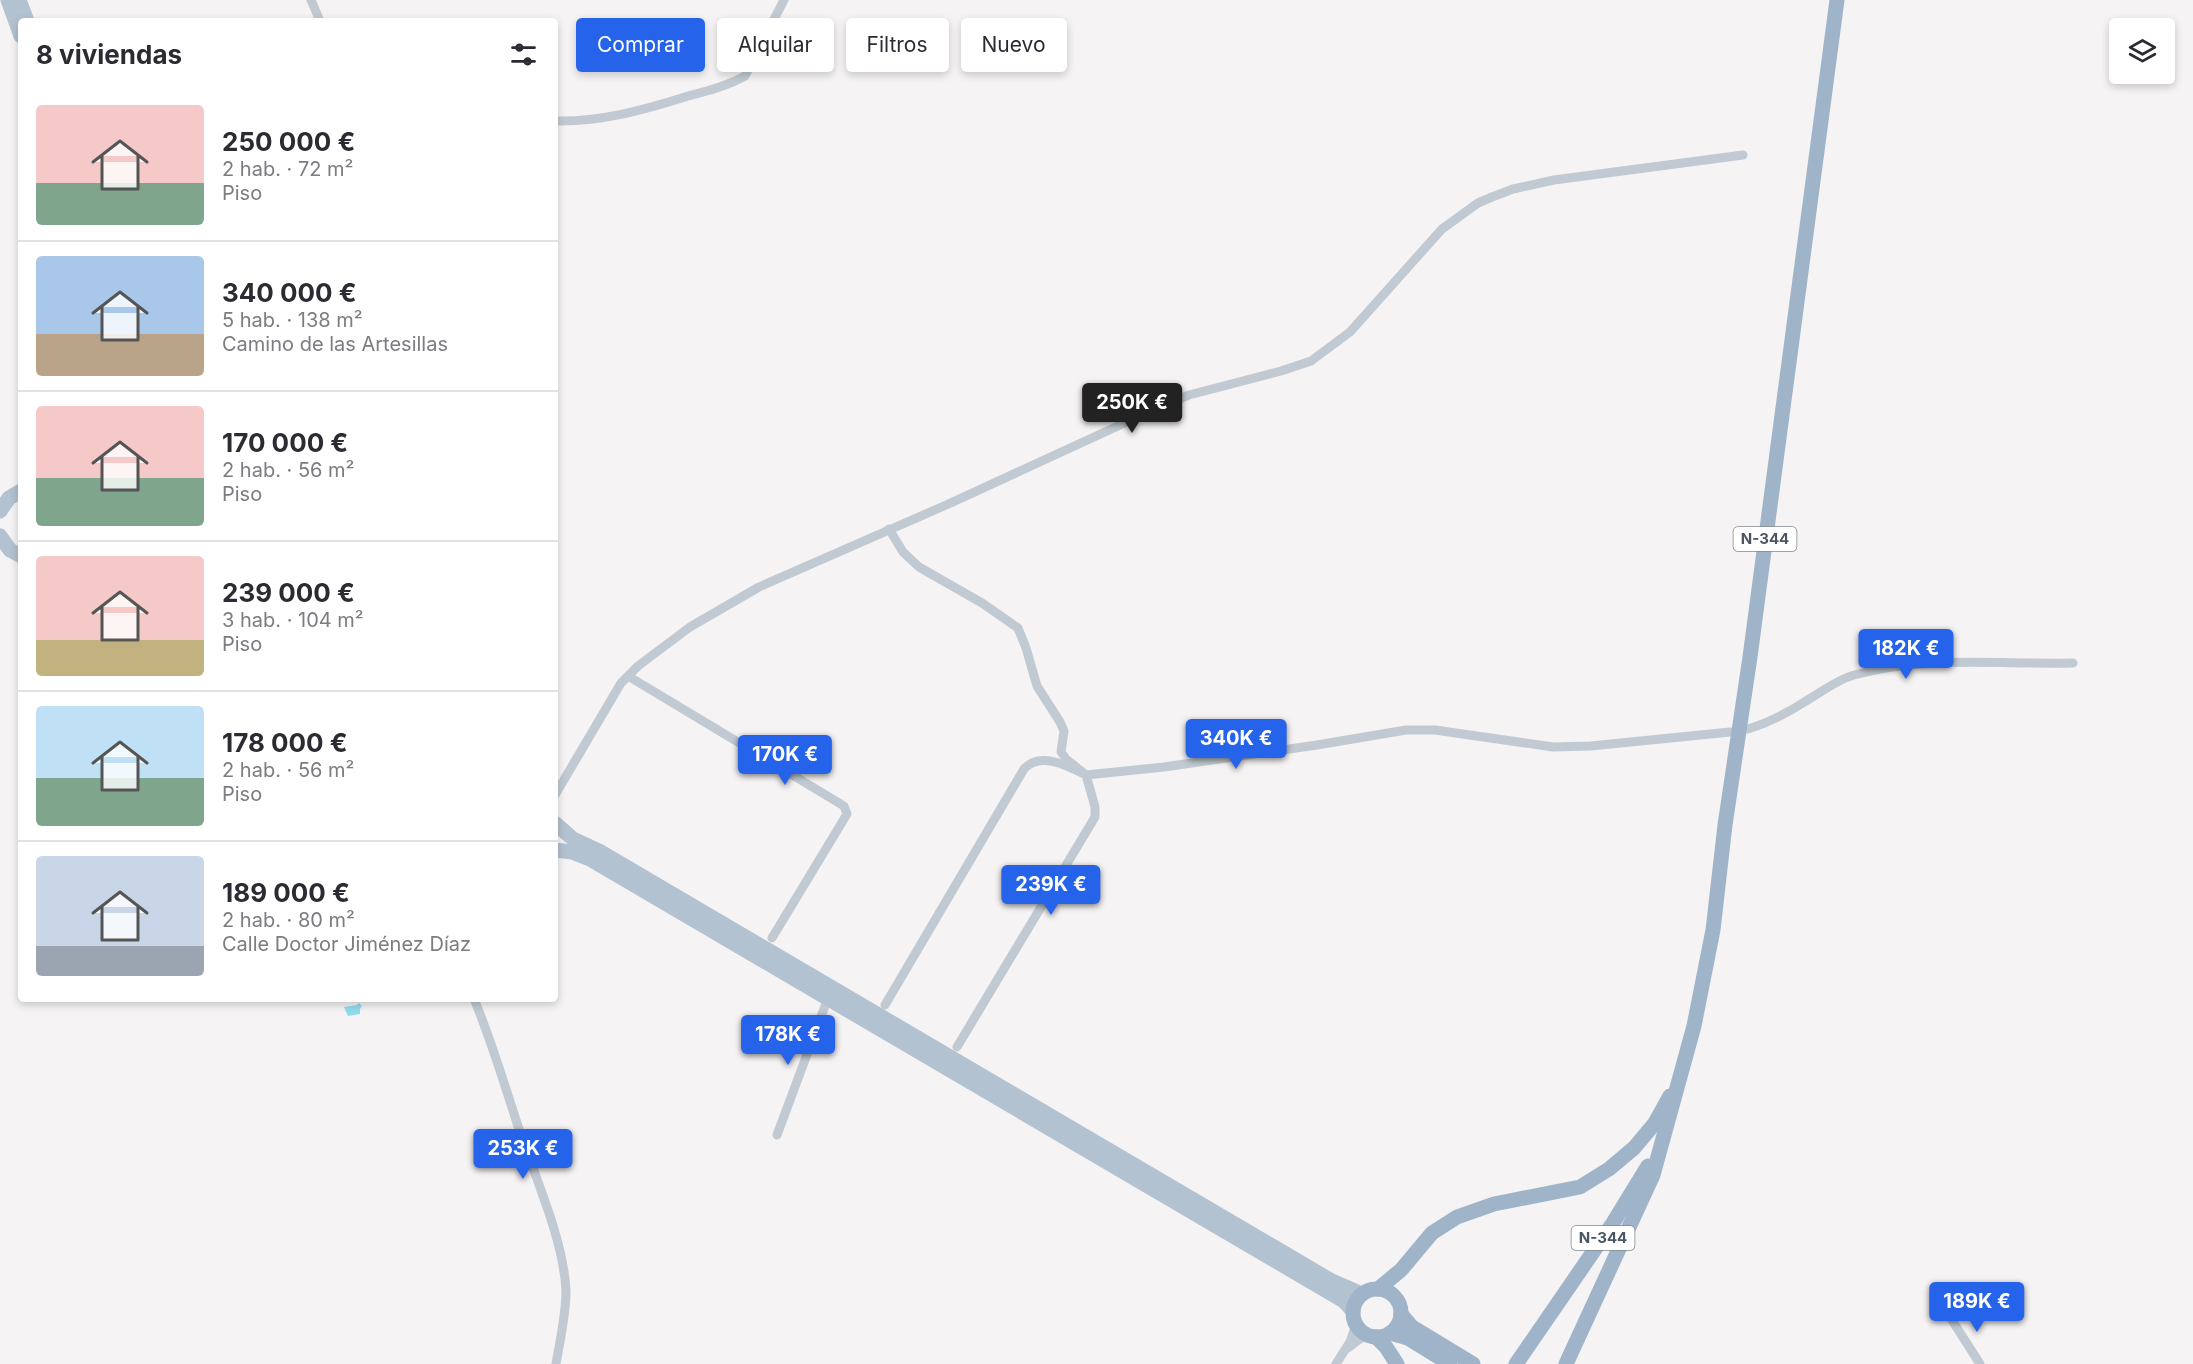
<!DOCTYPE html>
<html lang="es">
<meta charset="utf-8">
<style>
:root{--surface:#fff;--page:#f2f2f3;--text:#2b2b33;--muted:#7c7c81;--line:#e1e1e2;--accent:#2563eb}
body{margin:0;font-family:Inter,sans-serif;background:var(--page);color:var(--text);height:100vh;display:flex;flex-direction:column;font-size:22px;white-space:nowrap}
*{box-sizing:border-box;margin:0}
p{font-size:20px;color:var(--muted)}
.icon{flex:none;width:33px;height:33px;fill:none;stroke:currentColor;stroke-width:2;stroke-linecap:round;stroke-linejoin:round}
.map{position:relative;flex:1;overflow:hidden}
.details{position:absolute;left:18px;top:18px;width:540px;height:984px;display:flex;flex-direction:column;background:var(--surface);border-radius:6px;box-shadow:0 3px 9px #0003}
.details>*{flex:none}
.top-card{position:absolute;left:576px;top:18px;width:570px;height:54px;display:flex;gap:12px}
.fabs{position:absolute;left:2109px;top:18px;display:grid;gap:12px}
.fabs a{display:grid;place-items:center;width:66px;height:66px;border-radius:6px;background:var(--surface);box-shadow:0 3px 9px #0003;font-size:30px}
.price{position:absolute;translate:-50% -51px;padding:0 14px;border-radius:6px;background:var(--accent);color:#fff;font-size:20px;line-height:39px;filter:drop-shadow(0 2px 3px #0008)}
.price::after{content:'';position:absolute;left:50%;top:36px;width:18px;height:14px;margin-left:-9px;background:inherit;clip-path:polygon(0 0,100% 0,50% 100%)}
.price.on{background:#222;color:#fff}
ul{padding:0;list-style:none}
li{display:flex;align-items:center;gap:18px;height:150px;padding:0 18px}
li+li{border-top:2px solid var(--line)}
li span{display:grid;place-items:center;flex:none;width:168px;height:120px;border-radius:6px;color:#555}
li>.icon{margin-inline-start:auto}
span .icon{width:72px;height:72px;fill:#fffc;stroke-width:1}
li b{font-size:26px}
h2{display:flex;justify-content:space-between;align-items:center;height:72px;padding:0 18px;font-size:26px}
.pill{padding:0 21px;border-radius:6px;background:var(--surface);box-shadow:0 3px 9px #0003;font-size:21px;line-height:54px}
.pill.on{background:var(--accent);color:#fff}
.map>svg:first-child{display:block}
</style>
<div class="map">
<svg width="2193" height="1364" viewBox="0 0 2193 1364">
<rect width="100%" height="100%" fill="#f5f3f3"/>
<polygon fill="#90daee" points="359,1003 362,1006 360,1009 360,1014 348,1016 344,1007 357,1005"/>
<g fill="none" stroke-linecap="round" stroke-linejoin="round">
<g stroke="#c1cad2" stroke-width="9">
<polyline points="311,0 320,21"/>
<path d="M555,121C601,122 644,110 688,96C707,91 727,86 745,76L784,0"/>
<polyline points="889,529 903,552 919,567 982,603 1018,628 1026,648 1037,686 1060,722 1064,731 1061,752 1066,759 1086,775 1164,767 1317,745 1406,730 1435,730 1553,747 1591,746 1730,732"/>
<polyline points="628,676 844,806 847,814 772,938"/>
<path d="M1748,729C1768,723 1789,712 1806,701C1822,692 1836,680 1854,675C1925,655 2001,665 2073,663"/>
<polyline points="555,795 621,683 638,666 690,627 759,587 944,506 1155,409 1189,395 1281,371 1311,361 1350,332 1442,229 1478,203 1492,197 1513,189 1554,180 1743,155"/>
<path d="M474,999C493,1044 506,1091 522,1138C538,1184 564,1243 566,1291C566,1315 560,1340 556,1364"/>
<path d="M885,1005L1024,769C1040,751 1068,766 1086,775L1095,807V817L957,1047"/>
<polyline points="777,1135 825,1006"/>
<polyline points="1950,1317 1980,1364"/>
<polyline points="1348,1348 1360,1339 1369,1335"/>
<polyline points="1336,1364 1350,1342 1356,1325"/>
</g>
<g stroke="#b3c2d1" stroke-width="15">
<polyline points="8,0 21,36"/>
<polyline points="19,0 27,21"/>
<polyline points="0,511 9,498 21,491"/>
<polyline points="0,536 10,550 21,556"/>
<polyline points="555,823 573,839 599,851 1330,1280 1362,1294"/>
<polyline points="555,850 572,852 590,859 1344,1301 1353,1311"/>
</g>
<g stroke="#9fb4c9" stroke-width="15">
<polyline points="1378,1289 1401,1270 1432,1233 1457,1217 1494,1204 1580,1187 1609,1169 1634,1148 1655,1123 1670,1096"/>
<circle cx="1377" cy="1313" r="24"/>
<polyline points="1401,1314 1412,1327 1473,1364"/>
<polyline points="1390,1333 1408,1338 1450,1364"/>
<polyline points="1376,1337 1386,1347 1397,1364"/>
<polyline points="1516,1364 1613,1223 1648,1166"/>
<polyline points="1566,1364 1653,1175 1694,1026 1713,930 1725,825 1750,657 1837,0"/>
</g>
</g>
<g text-anchor="middle" stroke-width="5" stroke-linejoin="round" paint-order="stroke">
<g fill="#fff" stroke="#808990" stroke-width="1.5">
<rect x="1733.5" y="527" width="63" height="24" rx="4.5"/>
<rect x="1571.5" y="1226" width="63" height="24" rx="4.5"/>
</g>
<g font-size="15" font-weight="bold" fill="#4a5661">
<text x="1765" y="544">N-344</text>
<text x="1603" y="1243">N-344</text>
</g>
</g>
</svg>
<div class="fabs">
<a><svg class="icon" aria-label="layers" viewBox="0 0 24 24"><path d="M12 4l9 5-9 5-9-5zM3 14l9 5 9-5"/></svg></a>
</div>
<b class="price on" style="left:1132px;top:434px">250K €</b>
<b class="price" style="left:1906px;top:680px">182K €</b>
<b class="price" style="left:1236px;top:770px">340K €</b>
<b class="price" style="left:785px;top:786px">170K €</b>
<b class="price" style="left:1051px;top:916px">239K €</b>
<b class="price" style="left:788px;top:1066px">178K €</b>
<b class="price" style="left:523px;top:1180px">253K €</b>
<b class="price" style="left:1977px;top:1333px">189K €</b>
<div class="top-card">
<a class="pill on">Comprar</a>
<a class="pill">Alquilar</a>
<a class="pill">Filtros</a>
<a class="pill">Nuevo</a>
</div>
<section class="details">
<h2>8 viviendas<svg class="icon" aria-label="filters" viewBox="0 0 24 24"><path d="M4 7h16M4 17h16"/><circle cx="9" cy="7" r="2"/><circle cx="15" cy="17" r="2"/></svg></h2>
<ul>
<li><span style="background:linear-gradient(#f6c9c9 65%,#7fa58c 0)"><svg class="icon" aria-label="home" viewBox="0 0 24 24"><path d="M3 11l9-7 9 7M6 9v11h12V9"/></svg></span><div><b>250 000 €</b><p>2 hab. · 72 m²</p><p>Piso</p></div></li>
<li><span style="background:linear-gradient(#a9c7e8 65%,#b9a48a 0)"><svg class="icon" aria-label="home" viewBox="0 0 24 24"><path d="M3 11l9-7 9 7M6 9v11h12V9"/></svg></span><div><b>340 000 €</b><p>5 hab. · 138 m²</p><p>Camino de las Artesillas</p></div></li>
<li><span style="background:linear-gradient(#f6c9c9 60%,#7fa58c 0)"><svg class="icon" aria-label="home" viewBox="0 0 24 24"><path d="M3 11l9-7 9 7M6 9v11h12V9"/></svg></span><div><b>170 000 €</b><p>2 hab. · 56 m²</p><p>Piso</p></div></li>
<li><span style="background:linear-gradient(#f6c9c9 70%,#c2b280 0)"><svg class="icon" aria-label="home" viewBox="0 0 24 24"><path d="M3 11l9-7 9 7M6 9v11h12V9"/></svg></span><div><b>239 000 €</b><p>3 hab. · 104 m²</p><p>Piso</p></div></li>
<li><span style="background:linear-gradient(#bfe0f5 60%,#7fa58c 0)"><svg class="icon" aria-label="home" viewBox="0 0 24 24"><path d="M3 11l9-7 9 7M6 9v11h12V9"/></svg></span><div><b>178 000 €</b><p>2 hab. · 56 m²</p><p>Piso</p></div></li>
<li><span style="background:linear-gradient(#c9d6e8 75%,#9aa5b1 0)"><svg class="icon" aria-label="home" viewBox="0 0 24 24"><path d="M3 11l9-7 9 7M6 9v11h12V9"/></svg></span><div><b>189 000 €</b><p>2 hab. · 80 m²</p><p>Calle Doctor Jiménez Díaz</p></div></li>
</ul>
</section>
</div>
